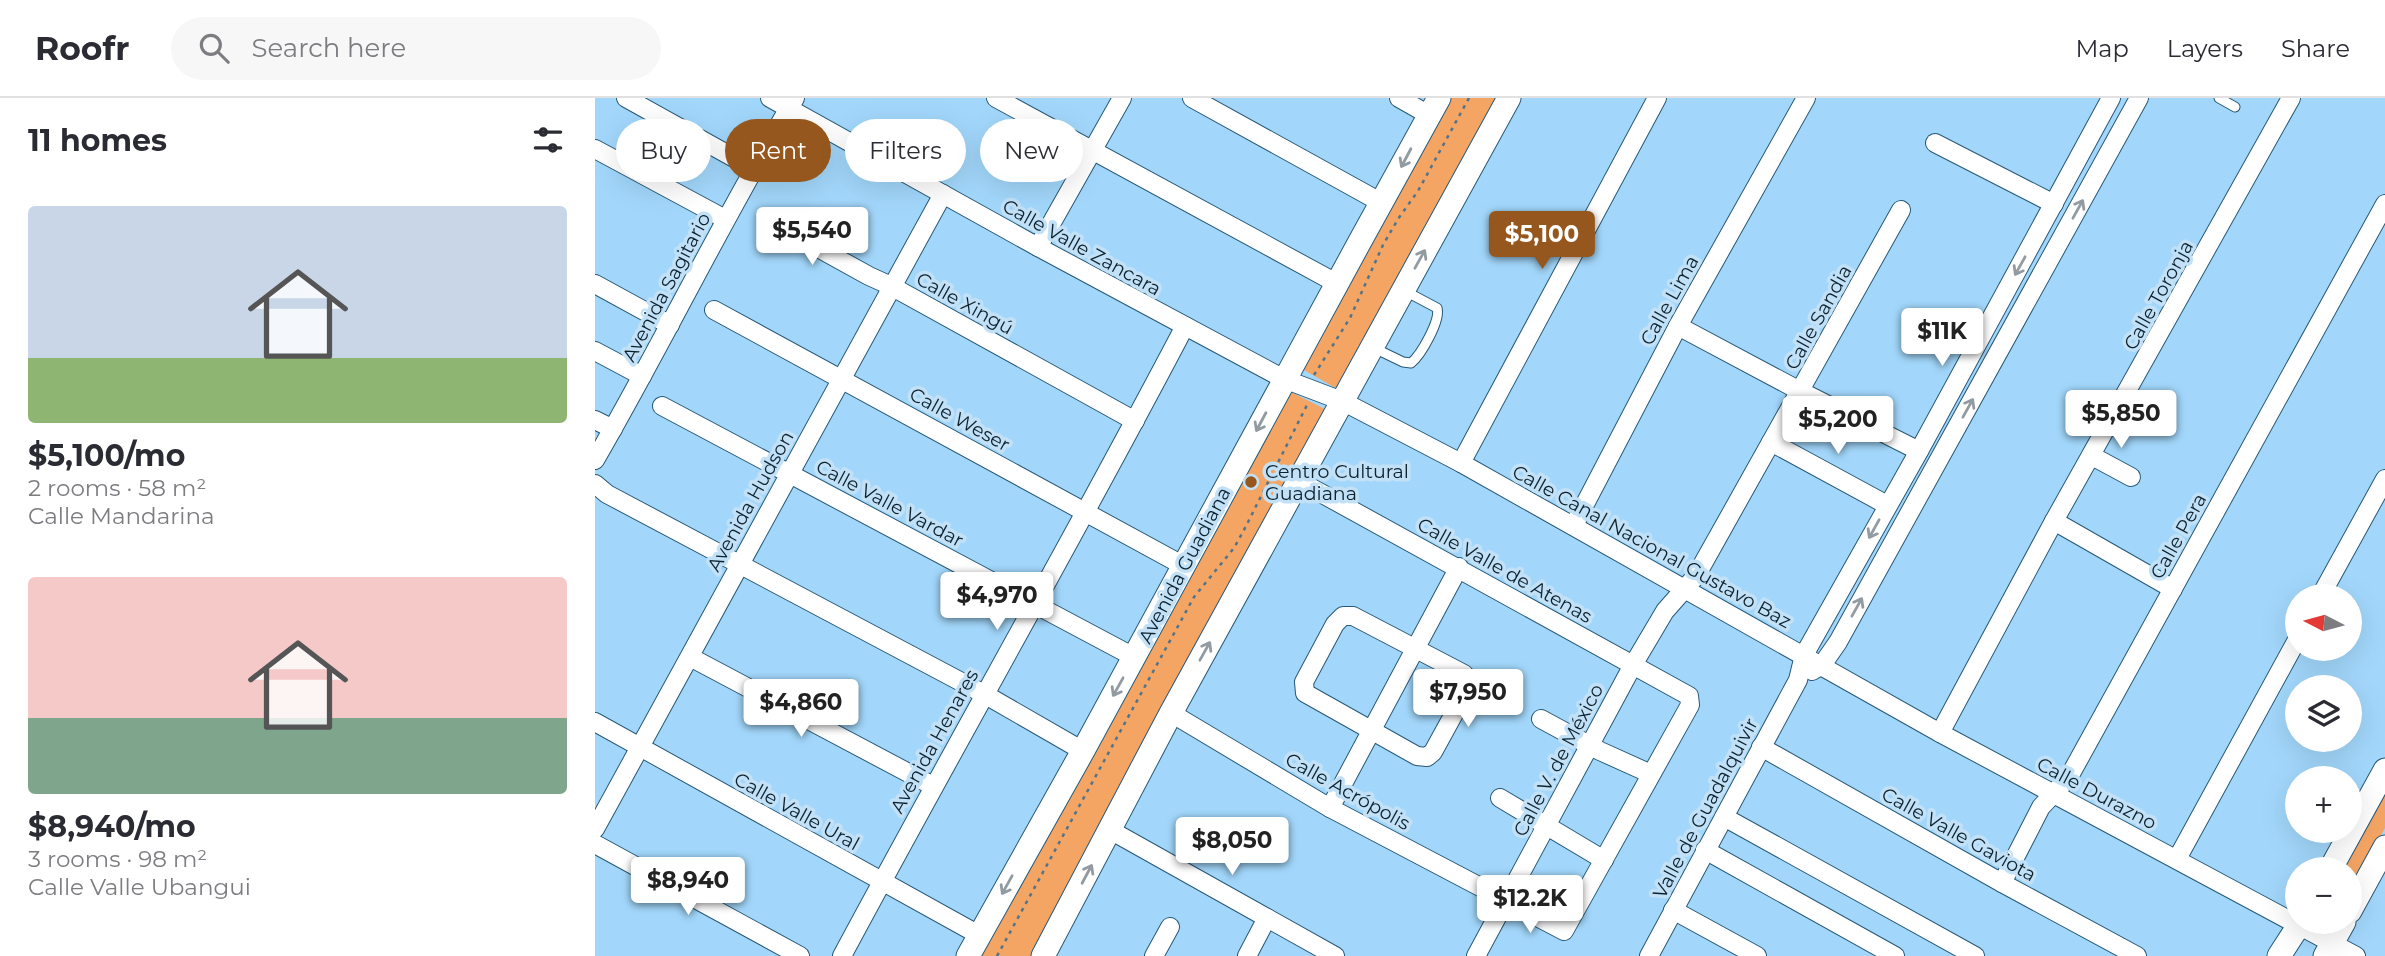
<!DOCTYPE html>
<meta charset="utf-8">
<style>
:root{--surface:#fff;--page:#f7f7f7;--text:#2b2b33;--muted:#7c7c81;--line:#e1e1e2;--accent:#95571d}
body{margin:0;font-family:Montserrat,sans-serif;background:var(--page);color:var(--text);height:100vh;display:flex;flex-direction:column;font-size:26px;white-space:nowrap}
*{box-sizing:border-box;margin:0}
p{font-size:23px;color:var(--muted)}
.icon{flex:none;width:38px;height:38px;fill:none;stroke:currentColor;stroke-width:2;stroke-linecap:round;stroke-linejoin:round}
.map{position:relative;flex:1;overflow:hidden}
.panel{display:flex;flex-direction:column;background:var(--surface);width:595px}
.panel>*{flex:none}
.guide{position:absolute;left:21px;top:21px;width:665px;height:63px;display:flex;gap:14px}
.needle{width:46px;rotate:276deg}
.buttons{position:absolute;left:1690px;top:486px;display:grid;gap:14px}
.buttons a{display:grid;place-items:center;width:77px;height:77px;border-radius:50%;background:var(--surface);box-shadow:0 7px 28px #0002;font-size:35px}
.price{position:absolute;translate:-50% -60px;padding:0 16px;border-radius:7px;background:#fff;color:#222;font-size:23px;line-height:46px;filter:drop-shadow(0 2px 4px #0008)}
.price::after{content:'';position:absolute;left:50%;top:42px;width:21px;height:16px;margin-left:-10px;background:inherit;clip-path:polygon(0 0,100% 0,50% 100%)}
.price.active{background:var(--accent);color:#fff}
ul{padding:0;list-style:none}
li{display:grid;align-content:center;gap:14px;height:371px;padding:0 28px}
li span{display:grid;place-items:center;height:217px;border-radius:7px;color:#555}
li>.icon{margin-inline-start:auto}
span .icon{width:126px;height:126px;fill:#fffc;stroke-width:1}
li b{font-size:30px}
h2{display:flex;justify-content:space-between;align-items:center;height:84px;padding:0 28px;font-size:30px}
.tag{padding:0 24px;border-radius:32px;background:var(--surface);box-shadow:0 7px 28px #0002;font-size:24px;line-height:63px}
.tag.active{background:var(--accent);color:#fff}
header{display:flex;align-items:center;gap:42px;box-sizing:border-box;height:98px;padding:0 35px;background:var(--surface);border-bottom:2px solid var(--line)}
header strong{font-size:33px}
nav{display:flex;gap:38px;margin-inline-start:auto;font-size:24px}
.search{width:490px;height:63px;background:var(--page);display:flex;align-items:center;gap:18px;box-sizing:border-box;padding:0 24px;border-radius:38px;color:var(--muted);font-size:26px}
main{display:flex;flex:1;min-height:0}
.map>svg:first-child{display:block}
</style>
<header>
<strong>Roofr</strong>
<div class="search"><svg class="icon" aria-label="search" viewBox="0 0 24 24"><circle cx="10" cy="10" r="6"/><path d="M15 15l6 6"/></svg>Search here</div>
<nav><a>Map</a><a>Layers</a><a>Share</a></nav>
</header>
<main>
<section class="panel">
<h2>11 homes<svg class="icon" aria-label="filters" viewBox="0 0 24 24"><path d="M4 7h16M4 17h16"/><circle cx="9" cy="7" r="2"/><circle cx="15" cy="17" r="2"/></svg></h2>
<ul>
<li><span style="background:linear-gradient(#c9d6e8 70%,#8fb573 0)"><svg class="icon" aria-label="home" viewBox="0 0 24 24"><path d="M3 11l9-7 9 7M6 9v11h12V9"/></svg></span><div><b>$5,100/mo</b><p>2 rooms · 58 m²</p><p>Calle Mandarina</p></div></li>
<li><span style="background:linear-gradient(#f6c9c9 65%,#7fa58c 0)"><svg class="icon" aria-label="home" viewBox="0 0 24 24"><path d="M3 11l9-7 9 7M6 9v11h12V9"/></svg></span><div><b>$8,940/mo</b><p>3 rooms · 98 m²</p><p>Calle Valle Ubangui</p></div></li>
</ul>
</section>
<div class="map">
<svg width="1790" height="858" viewBox="0 0 1790 858">
<rect width="100%" height="100%" fill="#a2d7fb"/>
<g fill="#f4a564">
<polygon points="856,0 907,0 746,293 707,271"/>
<polygon points="694,293 730,311 445,858 385,858"/>
<polygon points="1790,676 1790,730 1755,794 1755,772 1737,772"/>
</g>
<g fill="none" stroke-linecap="round" stroke-linejoin="round">
<defs>
<g id="lane">
<polyline points="1624,0 1640,9"/>
<path d="M779,250L808,264L816,265C826,257 846,222 842,210L810,193"/>
</g>
<g id="street">
<polyline points="31,0 159,71"/>
<polyline points="175,0 443,149 689,281 747,303 866,365 1345,635 1761,858"/>
<polyline points="401,0 743,186"/>
<polyline points="597,0 787,105"/>
<polyline points="804,0 834,17"/>
<polyline points="1340,45 1459,106"/>
<polyline points="0,51 130,121"/>
<polyline points="178,125 274,178 296,188 540,323"/>
<polyline points="443,149 527,0"/>
<polyline points="0,186 75,227"/>
<polyline points="119,212 589,468"/>
<polyline points="1083,228 1205,293 1324,353"/>
<polyline points="0,253 47,278"/>
<polyline points="67,308 539,559"/>
<polyline points="0,322 18,331"/>
<polyline points="1176,344 1292,407"/>
<polyline points="1497,358 1536,379"/>
<path d="M0,362C69,243 129,118 200,0"/>
<polyline points="866,365 1062,0"/>
<polyline points="0,386 12,396 389,596 488,653"/>
<polyline points="1459,423 1578,491"/>
<polyline points="979,427 1083,228 1211,0"/>
<polyline points="1725,499 1790,381"/>
<polygon points="748,518 758,518 869,576 873,582 872,592 838,654 832,659 822,658 710,595 709,584 740,526"/>
<polyline points="95,559 338,688"/>
<polyline points="1217,573 1227,567 1243,544 1544,0"/>
<polyline points="576,615 735,710 969,833 1095,607 1094,598 704,383"/>
<polyline points="946,621 1005,653 1056,676"/>
<polyline points="0,624 384,837"/>
<polyline points="1345,635 1459,423 1696,0"/>
<polyline points="1166,649 1407,785 1542,858"/>
<polyline points="905,700 1009,762"/>
<polyline points="735,710 864,469"/>
<polyline points="1129,719 1380,858"/>
<polyline points="0,731 348,96"/>
<polyline points="515,732 740,858"/>
<polyline points="0,746 205,858"/>
<polyline points="1110,752 1300,858"/>
<polyline points="1582,761 1703,540"/>
<polyline points="1407,785 1446,709 1474,679 1790,106"/>
<polyline points="1078,812 1162,858"/>
<path d="M247,858C360,647 479,440 590,228"/>
<polyline points="559,858 575,829"/>
<polyline points="652,858 672,820"/>
<polyline points="881,858 1038,567 1070,513 1101,478 1306,112"/>
<polyline points="1054,858 1203,582 1209,557 1324,353 1516,0"/>
</g>
<g id="secondary">
<polyline points="1735,772 1790,672"/>
<polyline points="1755,813 1790,749"/>
<path d="M373,858C411,789 451,720 489,651C608,434 724,216 844,0"/>
<polyline points="448,858 576,615 914,0"/>
<polyline points="1684,858 1706,824"/>
<polyline points="1730,858 1749,824"/>
</g>
</defs>
<use href="#lane" stroke="#265978" stroke-width="11"/>
<use href="#street" stroke="#265978" stroke-width="20"/>
<use href="#secondary" stroke="#265978" stroke-width="25"/>
<g stroke="#50748c" stroke-width="2.5" stroke-dasharray="3.5 5" stroke-linecap="butt">
<polyline points="719,277 755,220 788,147 803,121 823,93 874,0"/>
<polyline points="402,858 599,499 639,450 649,432 712,307"/>
</g>
<use href="#lane" stroke="#fff" stroke-width="9"/>
<use href="#street" stroke="#fff" stroke-width="18"/>
<use href="#secondary" stroke="#fff" stroke-width="23"/>
</g>
<defs><path id="oneway-shaft" d="M-6 0H5M1.5-3L5.5 0L1.5 3" fill="none" stroke-width="1.6" stroke-linecap="round" stroke-linejoin="round" transform="scale(1.75)"/></defs>
<g stroke="#919ba1">
<use href="#oneway-shaft" transform="translate(811 60) rotate(118)"/>
<use href="#oneway-shaft" transform="translate(1483 111) rotate(-61)"/>
<use href="#oneway-shaft" transform="translate(825 161) rotate(-61)"/>
<use href="#oneway-shaft" transform="translate(1425 168) rotate(119)"/>
<use href="#oneway-shaft" transform="translate(1373 310) rotate(-61)"/>
<use href="#oneway-shaft" transform="translate(666 324) rotate(118)"/>
<use href="#oneway-shaft" transform="translate(1279 431) rotate(119)"/>
<use href="#oneway-shaft" transform="translate(1262 509) rotate(-61)"/>
<use href="#oneway-shaft" transform="translate(610 553) rotate(-61)"/>
<use href="#oneway-shaft" transform="translate(523 589) rotate(119)"/>
<use href="#oneway-shaft" transform="translate(492 776) rotate(-62)"/>
<use href="#oneway-shaft" transform="translate(412 787) rotate(119)"/>
</g>
<circle fill="#95571d" stroke="#c2e1f7" stroke-width="2.5" cx="656" cy="384" r="7"/>
<g text-anchor="middle" stroke-width="7" stroke-linejoin="round" paint-order="stroke">
<g font-size="19" fill="#0b212e" stroke="#c2e1f7">
<text transform="translate(487 149) rotate(29)" y="7">Calle Valle Zancara</text>
<text transform="translate(71 189) rotate(-62)" y="7">Avenida Sagitario</text>
<text transform="translate(1563 197) rotate(-61)" y="7">Calle Toronja</text>
<text transform="translate(1074 202) rotate(-61)" y="7">Calle Lima</text>
<text transform="translate(370 205) rotate(29)" y="7">Calle Xingú</text>
<text transform="translate(1223 219) rotate(-61)" y="7">Calle Sandia</text>
<text transform="translate(365 321) rotate(29)" y="7">Calle Weser</text>
<text transform="translate(155 403) rotate(-61)" y="7">Avenida Hudson</text>
<text transform="translate(295 405) rotate(28)" y="7">Calle Valle Vardar</text>
<text transform="translate(1583 438) rotate(-61)" y="7">Calle Pera</text>
<text transform="translate(1057 448) rotate(29)" y="7">Calle Canal Nacional Gustavo Baz</text>
<text transform="translate(589 467) rotate(-62)" y="7">Avenida Guadiana</text>
<text transform="translate(910 472) rotate(29)" y="7">Calle Valle de Atenas</text>
<text transform="translate(339 643) rotate(-61)" y="7">Avenida Henares</text>
<text transform="translate(963 662) rotate(-62)" y="7">Calle V. de México</text>
<text transform="translate(753 693) rotate(29)" y="7">Calle Acrópolis</text>
<text transform="translate(1502 695) rotate(28)" y="7">Calle Durazno</text>
<text transform="translate(1110 710) rotate(-62)" y="7">Valle de Guadalquivir</text>
<text transform="translate(202 713) rotate(29)" y="7">Calle Valle Ural</text>
<text transform="translate(1364 736) rotate(29)" y="7">Calle Valle Gaviota</text>
</g>
<g font-size="19" fill="#0b212e" stroke="#c2e1f7" text-anchor="start">
<text x="670" y="380">Centro Cultural<tspan x="670" dy="22">Guadiana</tspan></text>
</g>
</g>
</svg>
<div class="buttons">
<a><svg class="needle" viewBox="-14 -14 28 28"><path d="M0-13l5 13h-10z" fill="#e53935"/><path d="M0 13l5-13h-10z" fill="#7c7c81"/></svg></a>
<a><svg class="icon" aria-label="layers" viewBox="0 0 24 24"><path d="M12 4l9 5-9 5-9-5zM3 14l9 5 9-5"/></svg></a>
<a>+</a>
<a>−</a>
</div>
<b class="price" style="left:217px;top:169px">$5,540</b>
<b class="price active" style="left:947px;top:173px">$5,100</b>
<b class="price" style="left:1347px;top:270px">$11K</b>
<b class="price" style="left:1526px;top:352px">$5,850</b>
<b class="price" style="left:1243px;top:358px">$5,200</b>
<b class="price" style="left:402px;top:534px">$4,970</b>
<b class="price" style="left:873px;top:631px">$7,950</b>
<b class="price" style="left:206px;top:641px">$4,860</b>
<b class="price" style="left:637px;top:779px">$8,050</b>
<b class="price" style="left:93px;top:819px">$8,940</b>
<b class="price" style="left:935px;top:837px">$12.2K</b>
<div class="guide">
<a class="tag">Buy</a>
<a class="tag active">Rent</a>
<a class="tag">Filters</a>
<a class="tag">New</a>
</div>
</div>
</main>
